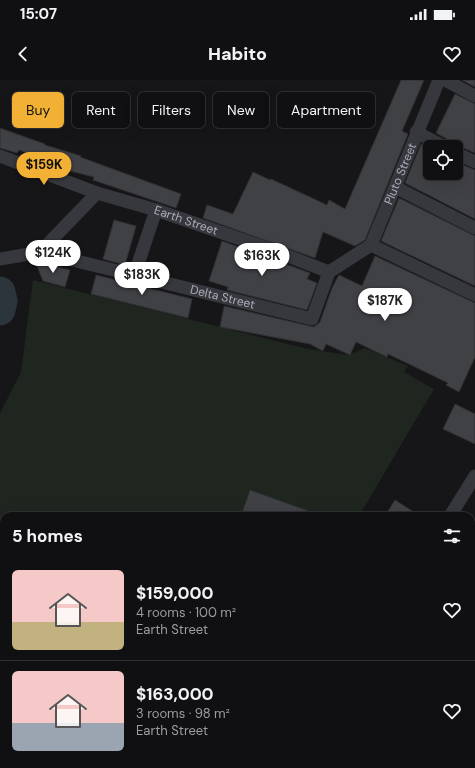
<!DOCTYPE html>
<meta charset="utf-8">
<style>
:root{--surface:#101012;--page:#19191b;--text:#f1f3f6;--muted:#9c9d9f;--line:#303032;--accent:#f2b134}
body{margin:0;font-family:"DM Sans",sans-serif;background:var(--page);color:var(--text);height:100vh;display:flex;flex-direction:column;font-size:15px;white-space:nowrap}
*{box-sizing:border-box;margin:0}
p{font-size:13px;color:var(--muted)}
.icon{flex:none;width:22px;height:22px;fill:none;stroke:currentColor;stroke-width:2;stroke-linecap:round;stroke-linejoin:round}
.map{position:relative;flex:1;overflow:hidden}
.drawer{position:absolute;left:0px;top:432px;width:475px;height:256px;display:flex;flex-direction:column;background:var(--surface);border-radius:12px 12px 0 0;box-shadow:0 4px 16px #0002,0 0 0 1px var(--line)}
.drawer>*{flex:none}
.guide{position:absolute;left:12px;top:12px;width:451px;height:36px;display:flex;gap:8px}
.fabs{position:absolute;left:423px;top:60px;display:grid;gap:8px}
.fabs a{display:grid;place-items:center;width:40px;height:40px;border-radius:6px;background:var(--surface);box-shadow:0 4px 16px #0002,0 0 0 1px var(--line);font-size:20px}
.price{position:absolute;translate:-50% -34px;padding:0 9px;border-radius:14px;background:#fff;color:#222;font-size:13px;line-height:26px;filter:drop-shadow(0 1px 2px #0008)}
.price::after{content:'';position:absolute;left:50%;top:24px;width:12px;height:9px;margin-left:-6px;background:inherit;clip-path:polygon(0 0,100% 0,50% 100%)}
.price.current{background:var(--accent);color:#111}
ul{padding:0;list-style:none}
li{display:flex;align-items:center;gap:12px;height:100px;padding:0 12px}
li+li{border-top:1px solid var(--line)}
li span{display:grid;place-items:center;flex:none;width:112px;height:80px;border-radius:6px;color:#555}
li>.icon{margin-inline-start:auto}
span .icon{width:48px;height:48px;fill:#fffc;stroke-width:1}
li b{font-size:17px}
h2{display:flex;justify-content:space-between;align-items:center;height:48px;padding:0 12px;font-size:17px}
.chip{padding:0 14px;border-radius:6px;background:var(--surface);box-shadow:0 4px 16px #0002,0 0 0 1px var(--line);font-size:14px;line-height:36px}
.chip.current{background:var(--accent);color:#111}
.status{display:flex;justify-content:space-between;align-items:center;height:28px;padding:0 20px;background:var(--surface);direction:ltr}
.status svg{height:11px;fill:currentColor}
header{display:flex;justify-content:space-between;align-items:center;height:52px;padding:0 12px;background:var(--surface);font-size:18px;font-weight:800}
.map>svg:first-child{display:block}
</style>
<div class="status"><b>15:07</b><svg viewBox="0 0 49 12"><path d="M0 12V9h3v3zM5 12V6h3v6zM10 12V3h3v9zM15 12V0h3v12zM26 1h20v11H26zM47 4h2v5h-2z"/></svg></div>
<header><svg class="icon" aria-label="back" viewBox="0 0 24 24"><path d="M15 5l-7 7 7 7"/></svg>Habito<svg class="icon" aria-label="heart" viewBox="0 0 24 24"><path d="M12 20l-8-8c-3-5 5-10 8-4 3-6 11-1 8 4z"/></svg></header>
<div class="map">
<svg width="475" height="688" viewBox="0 0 475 688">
<rect width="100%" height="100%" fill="#161618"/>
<polygon fill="#222225" points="4,494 4,684 247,684 272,688 0,688 0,503"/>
<polygon fill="#1e261f" points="33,200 308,269 348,275 365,268 408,286 404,292 434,309 359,436 321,436 251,410 241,436 4,436 4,465 0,458 0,333 21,292"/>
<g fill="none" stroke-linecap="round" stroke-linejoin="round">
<polyline stroke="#2c353c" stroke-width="31" points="0,212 2,221 0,230"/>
</g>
<g fill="#404145" stroke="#303034">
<polygon points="401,0 424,0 402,51 408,54 365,160 355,166 323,152 315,178 203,138 207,125 233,134 253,92 270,100 271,99 327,125 329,120 345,129"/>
<polygon points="462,0 475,0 475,7"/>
<polygon points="455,14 475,24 475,73 459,66 453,66 449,60 436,53"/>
<polygon points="0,48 45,64 45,65 81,76 80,77 181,114 176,128 93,100 94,97 62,89 63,85 19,70 17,73 0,68"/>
<polygon points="421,64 430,68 430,93 456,93 456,82 475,90 475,139 405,103"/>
<polygon points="399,118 475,156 475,206 381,161"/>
<polygon points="114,140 136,146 125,185 103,179"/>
<polygon points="222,161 310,193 307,199 317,203 307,230 227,210 228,207 209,201"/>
<polygon points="375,176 475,223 475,277 459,312 446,305 448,303 409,284 388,274 387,277 356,262 350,275 326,264 323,271 310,264 220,247 224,226 314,247 320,242 332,208 339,195 362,206"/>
<polygon points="35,181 70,190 65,207 43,201"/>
<polygon points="96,195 192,219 188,238 91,214"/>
<polygon points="455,324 475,334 475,364 443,349"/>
<polygon points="250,410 317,434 317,436 241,436"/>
<polygon points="395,420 420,436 385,436"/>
</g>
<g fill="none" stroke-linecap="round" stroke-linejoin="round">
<g stroke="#37383d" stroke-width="7">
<polyline points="0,579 4,572"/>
<polyline points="0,628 4,628"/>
<polyline points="0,659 4,666"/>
<polyline points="14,684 17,688"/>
<polyline points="142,684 142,688"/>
<polyline points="302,684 316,688"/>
</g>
<g stroke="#37383d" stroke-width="13">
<polyline points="445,0 475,16"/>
<polyline points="416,52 445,67"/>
<polyline points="456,73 475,82"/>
<path id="s1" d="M0,76L97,113L156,130L278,172L329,192L371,165"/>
<polyline points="395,107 475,148"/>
<path id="s2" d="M371,165L439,0"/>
<polyline points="371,165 475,215"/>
<path id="s3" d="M40,172L312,239L329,192"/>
<polyline points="0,179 40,172 97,113"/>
<polyline points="134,196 156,130"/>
<polyline points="450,436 475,396"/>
<polyline points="471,546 475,548"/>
<polyline points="471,650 475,639"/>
<polyline points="471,663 475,665"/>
<polyline points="457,688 459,684"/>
</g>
</g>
<g text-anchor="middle" stroke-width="3" stroke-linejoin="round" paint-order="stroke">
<g font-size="12" fill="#a8adb8" stroke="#111113">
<text dy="4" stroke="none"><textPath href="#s2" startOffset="77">Pluto Street</textPath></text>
<text dy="4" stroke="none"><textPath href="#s1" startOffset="197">Earth Street</textPath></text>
<text dy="4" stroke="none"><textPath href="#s3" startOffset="188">Delta Street</textPath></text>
</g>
</g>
</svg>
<div class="fabs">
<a><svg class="icon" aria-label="locate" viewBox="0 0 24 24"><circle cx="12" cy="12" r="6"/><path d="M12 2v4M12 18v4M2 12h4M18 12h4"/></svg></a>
</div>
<b class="price current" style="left:44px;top:106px">$159K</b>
<b class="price" style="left:53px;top:194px">$124K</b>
<b class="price" style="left:262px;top:197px">$163K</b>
<b class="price" style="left:142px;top:216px">$183K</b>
<b class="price" style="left:385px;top:242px">$187K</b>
<div class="guide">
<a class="chip current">Buy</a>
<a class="chip">Rent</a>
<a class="chip">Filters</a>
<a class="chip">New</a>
<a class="chip">Apartment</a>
</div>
<section class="drawer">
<h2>5 homes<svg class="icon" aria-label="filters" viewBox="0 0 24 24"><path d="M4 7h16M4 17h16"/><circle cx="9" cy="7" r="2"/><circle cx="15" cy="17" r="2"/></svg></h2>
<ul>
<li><span style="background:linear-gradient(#f6c9c9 65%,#c2b280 0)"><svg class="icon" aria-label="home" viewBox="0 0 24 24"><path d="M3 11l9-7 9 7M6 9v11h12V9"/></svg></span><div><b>$159,000</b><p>4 rooms · 100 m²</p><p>Earth Street</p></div><svg class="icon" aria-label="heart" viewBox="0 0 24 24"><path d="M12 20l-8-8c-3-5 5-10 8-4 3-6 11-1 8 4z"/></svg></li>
<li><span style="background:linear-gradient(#f6c9c9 65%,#9aa5b1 0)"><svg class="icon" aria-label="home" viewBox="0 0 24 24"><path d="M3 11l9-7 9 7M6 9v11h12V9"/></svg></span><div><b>$163,000</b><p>3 rooms · 98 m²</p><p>Earth Street</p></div><svg class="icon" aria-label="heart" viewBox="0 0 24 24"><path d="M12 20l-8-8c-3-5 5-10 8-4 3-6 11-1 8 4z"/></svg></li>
</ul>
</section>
</div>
